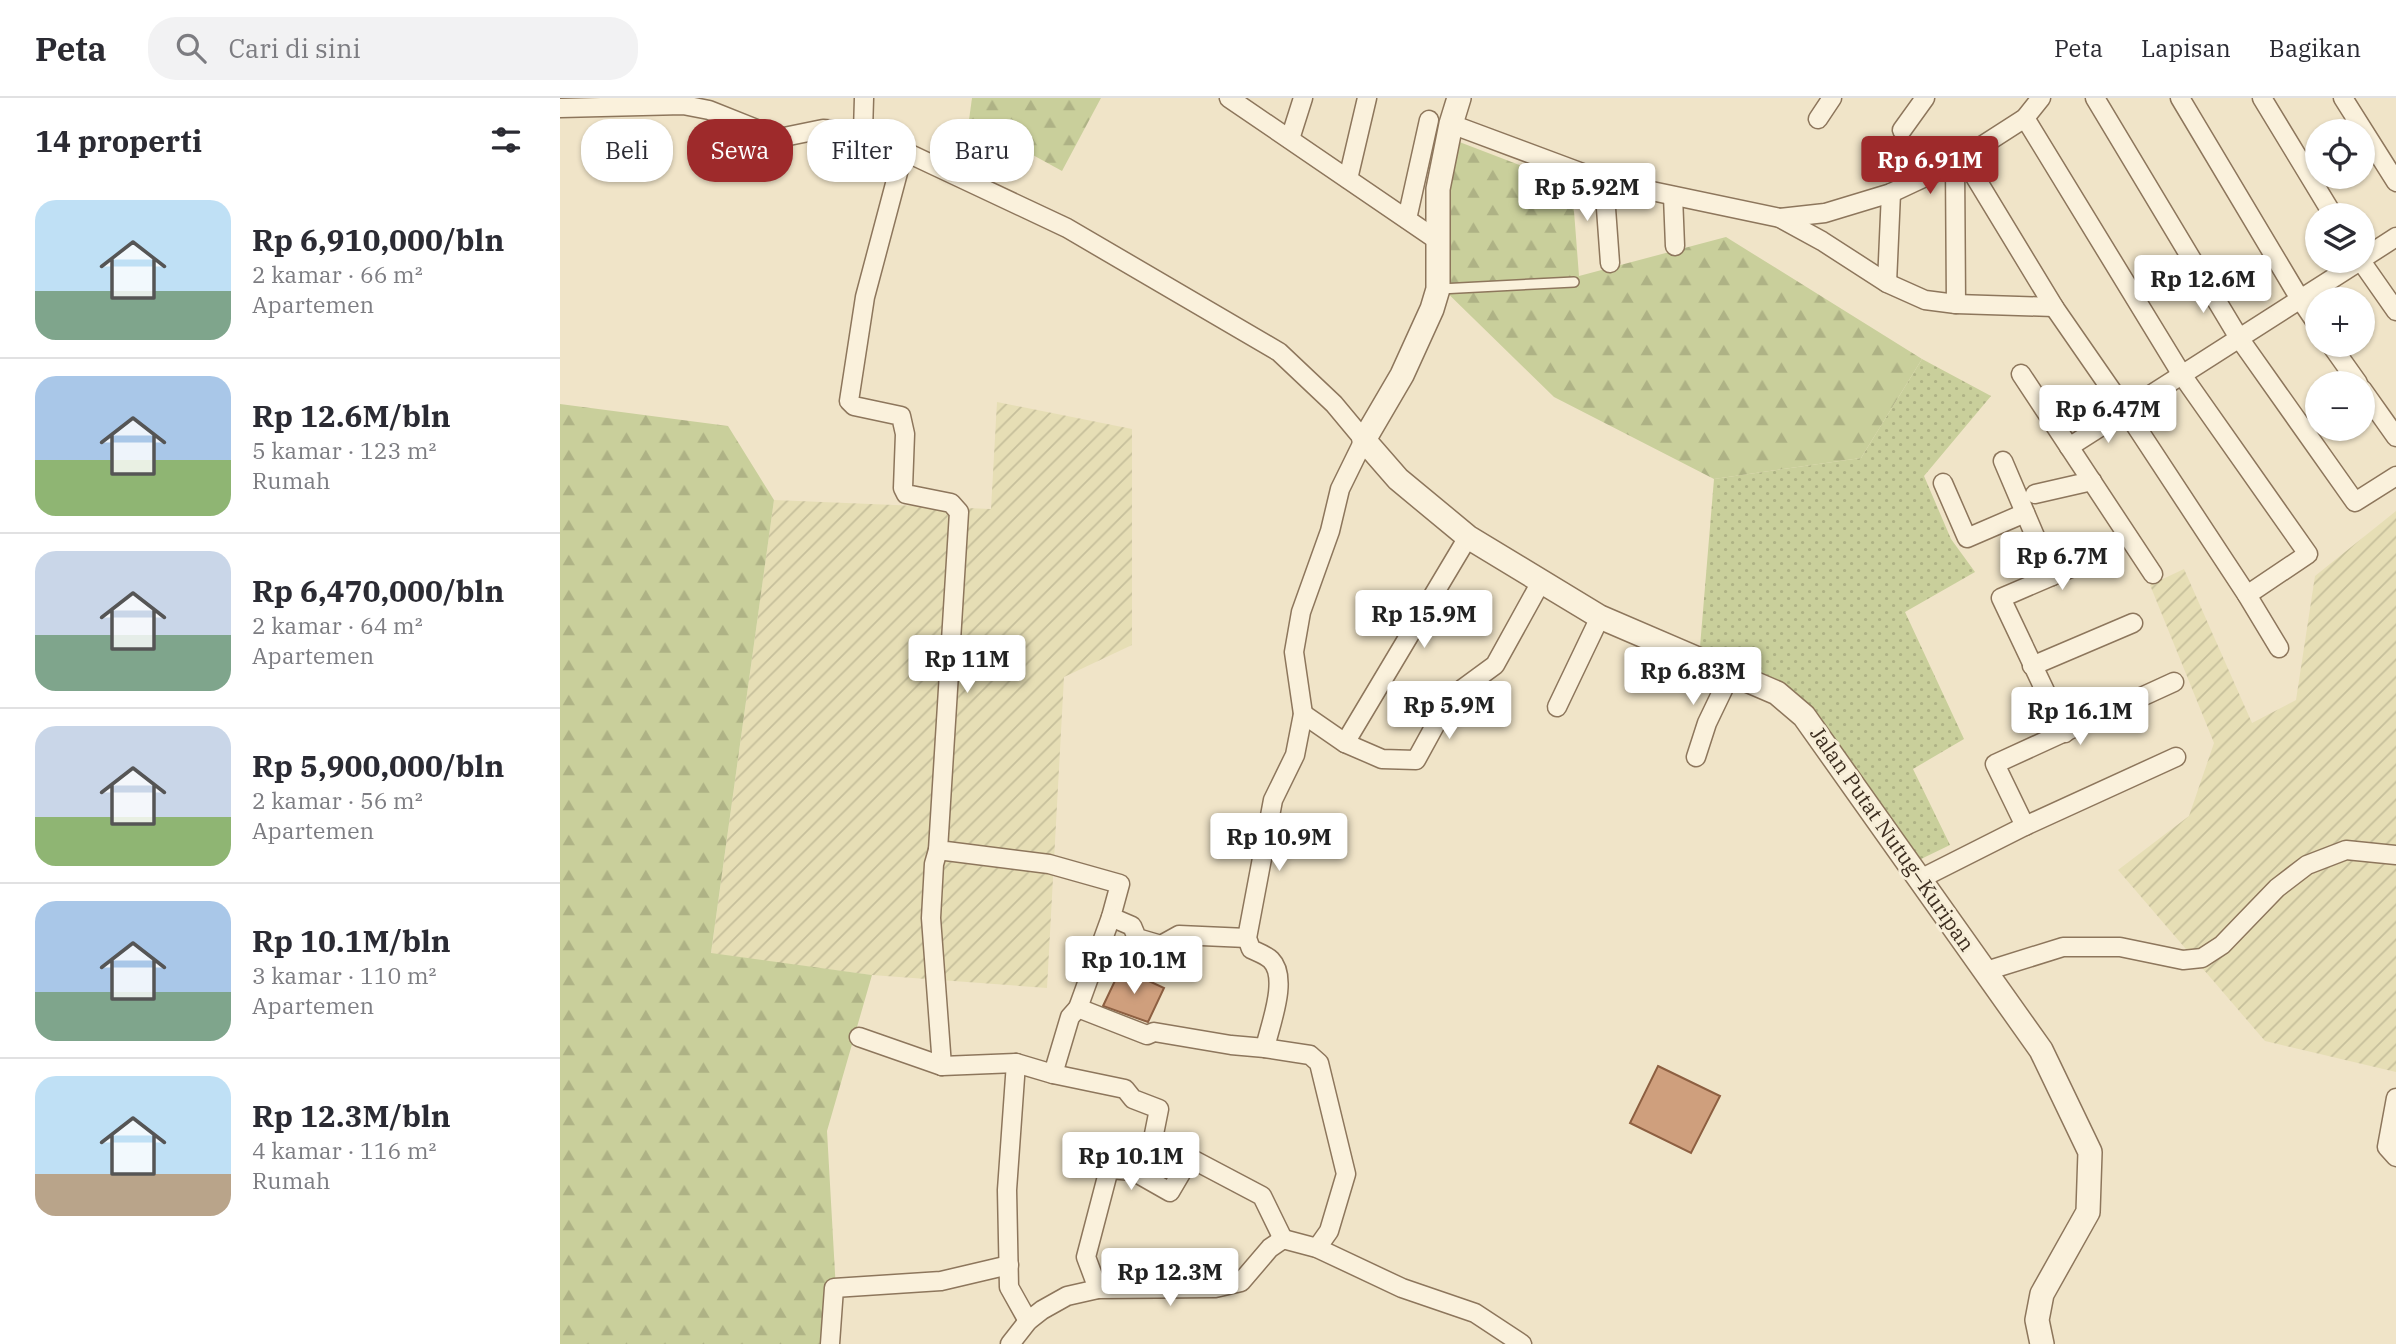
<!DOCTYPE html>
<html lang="id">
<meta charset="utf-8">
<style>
:root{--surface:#fff;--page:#f2f2f3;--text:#2b2b33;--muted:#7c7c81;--line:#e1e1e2;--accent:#9e2a2b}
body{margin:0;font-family:"IBM Plex Serif",serif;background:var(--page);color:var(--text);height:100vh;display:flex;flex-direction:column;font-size:26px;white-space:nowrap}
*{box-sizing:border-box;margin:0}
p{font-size:23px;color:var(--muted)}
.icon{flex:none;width:38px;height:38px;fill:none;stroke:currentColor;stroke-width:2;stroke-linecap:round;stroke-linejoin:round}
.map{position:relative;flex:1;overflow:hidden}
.panel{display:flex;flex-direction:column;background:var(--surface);width:560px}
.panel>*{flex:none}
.guide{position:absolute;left:21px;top:21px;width:665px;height:63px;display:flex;gap:14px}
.controls{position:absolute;left:1745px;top:21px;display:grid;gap:14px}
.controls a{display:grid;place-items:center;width:70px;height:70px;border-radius:50%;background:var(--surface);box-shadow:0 2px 5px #0004;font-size:35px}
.price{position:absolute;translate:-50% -60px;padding:0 16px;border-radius:7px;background:#fff;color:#222;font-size:23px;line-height:46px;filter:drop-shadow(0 2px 4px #0008)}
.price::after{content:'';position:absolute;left:50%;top:42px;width:21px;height:16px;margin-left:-10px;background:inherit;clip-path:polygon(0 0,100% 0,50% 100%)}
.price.current{background:var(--accent);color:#fff}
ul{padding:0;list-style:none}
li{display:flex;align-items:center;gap:21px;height:175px;padding:0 35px}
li+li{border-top:2px solid var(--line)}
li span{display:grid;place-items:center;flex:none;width:196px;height:140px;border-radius:21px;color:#555}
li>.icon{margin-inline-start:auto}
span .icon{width:84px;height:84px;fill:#fffc;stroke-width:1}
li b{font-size:30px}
h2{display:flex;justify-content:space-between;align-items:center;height:84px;padding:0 35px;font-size:30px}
.chip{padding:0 24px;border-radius:28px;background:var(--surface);box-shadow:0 2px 5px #0004;font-size:24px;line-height:63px}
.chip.current{background:var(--accent);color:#fff}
header{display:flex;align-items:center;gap:42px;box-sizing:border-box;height:98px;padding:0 35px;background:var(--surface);border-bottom:2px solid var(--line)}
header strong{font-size:33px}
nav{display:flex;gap:38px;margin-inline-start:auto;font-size:24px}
.search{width:490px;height:63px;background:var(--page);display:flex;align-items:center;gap:18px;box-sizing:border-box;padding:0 24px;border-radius:28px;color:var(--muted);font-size:26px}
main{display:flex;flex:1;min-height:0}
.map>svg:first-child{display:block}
</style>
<header>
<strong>Peta</strong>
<div class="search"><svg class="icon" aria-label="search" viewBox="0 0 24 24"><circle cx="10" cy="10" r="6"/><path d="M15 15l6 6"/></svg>Cari di sini</div>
<nav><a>Peta</a><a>Lapisan</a><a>Bagikan</a></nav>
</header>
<main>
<section class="panel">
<h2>14 properti<svg class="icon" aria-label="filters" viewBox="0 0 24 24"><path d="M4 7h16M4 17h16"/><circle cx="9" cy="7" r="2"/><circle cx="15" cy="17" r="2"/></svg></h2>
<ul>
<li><span style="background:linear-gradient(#bfe0f5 65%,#7fa58c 0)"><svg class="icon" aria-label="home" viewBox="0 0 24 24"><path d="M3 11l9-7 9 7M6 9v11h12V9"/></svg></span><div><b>Rp 6,910,000/bln</b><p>2 kamar · 66 m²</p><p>Apartemen</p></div></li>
<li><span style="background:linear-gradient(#a9c7e8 60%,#8fb573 0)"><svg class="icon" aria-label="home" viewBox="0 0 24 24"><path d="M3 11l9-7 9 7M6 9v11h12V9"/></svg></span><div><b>Rp 12.6M/bln</b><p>5 kamar · 123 m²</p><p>Rumah</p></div></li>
<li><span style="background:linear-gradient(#c9d6e8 60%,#7fa58c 0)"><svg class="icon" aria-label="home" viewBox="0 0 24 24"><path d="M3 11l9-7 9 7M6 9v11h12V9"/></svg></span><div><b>Rp 6,470,000/bln</b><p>2 kamar · 64 m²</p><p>Apartemen</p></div></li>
<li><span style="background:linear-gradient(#c9d6e8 65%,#8fb573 0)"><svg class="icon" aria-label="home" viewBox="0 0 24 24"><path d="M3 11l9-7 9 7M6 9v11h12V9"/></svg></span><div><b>Rp 5,900,000/bln</b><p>2 kamar · 56 m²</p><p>Apartemen</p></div></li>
<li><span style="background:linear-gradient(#a9c7e8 65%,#7fa58c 0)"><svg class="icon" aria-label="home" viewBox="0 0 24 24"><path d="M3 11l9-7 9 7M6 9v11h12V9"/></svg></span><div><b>Rp 10.1M/bln</b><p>3 kamar · 110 m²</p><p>Apartemen</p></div></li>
<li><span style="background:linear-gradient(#bfe0f5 70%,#b9a48a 0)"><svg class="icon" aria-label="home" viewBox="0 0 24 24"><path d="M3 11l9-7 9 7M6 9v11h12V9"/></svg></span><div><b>Rp 12.3M/bln</b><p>4 kamar · 116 m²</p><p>Rumah</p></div></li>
</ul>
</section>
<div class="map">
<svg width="1836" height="1246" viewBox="0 0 1836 1246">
<defs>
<pattern id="farmland-furrows" width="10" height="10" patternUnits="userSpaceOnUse" patternTransform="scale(1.75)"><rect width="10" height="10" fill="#e6deb5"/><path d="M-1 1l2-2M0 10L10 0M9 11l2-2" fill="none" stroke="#c6bf9b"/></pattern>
<pattern id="grass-dots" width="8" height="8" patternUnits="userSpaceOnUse" patternTransform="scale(1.75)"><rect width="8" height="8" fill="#c9cf9b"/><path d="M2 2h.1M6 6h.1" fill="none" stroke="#aeb285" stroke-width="1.8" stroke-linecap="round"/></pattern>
<pattern id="forest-firs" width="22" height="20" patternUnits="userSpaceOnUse" patternTransform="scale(1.75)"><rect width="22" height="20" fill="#c9cf9b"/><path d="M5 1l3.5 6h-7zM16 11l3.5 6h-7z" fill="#aeb285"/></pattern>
</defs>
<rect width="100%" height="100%" fill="#f0e4c8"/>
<g fill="url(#farmland-furrows)">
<polygon points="437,304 572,331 572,547 504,579 487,890 312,877 151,856 214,402 431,411"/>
<polygon points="1836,413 1836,974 1705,943 1558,772 1629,718 1654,645 1590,487 1624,471 1692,625 1736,602 1755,478"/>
</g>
<polygon fill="url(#grass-dots)" points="1362,261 1431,298 1364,378 1391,441 1415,474 1345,514 1404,641 1353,671 1390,747 1361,761 1240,603 1140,549 1154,381 1301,360"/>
<g fill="url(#forest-firs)">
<polygon points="412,0 541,0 502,73 409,22"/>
<polygon points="889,40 1012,87 1019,178 1166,139 1362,261 1301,360 1154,381 994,299 872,180"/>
<polygon points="0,306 168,328 214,402 151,855 312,877 267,1033 279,1246 0,1246"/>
</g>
<g fill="#cf9f7d" stroke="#8d5f41" stroke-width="2">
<polygon points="561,870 604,890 588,924 543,908"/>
<polygon points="1098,968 1160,998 1131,1055 1070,1025"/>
</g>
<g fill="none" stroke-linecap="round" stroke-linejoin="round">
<defs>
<polyline id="service" points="880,191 1014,184"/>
<g id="minor">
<polyline points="669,0 877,142"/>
<polyline points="1535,0 1679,240 1795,404 1836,378"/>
<polyline points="1620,0 1740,201 1757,226"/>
<polyline points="1702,0 1773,117"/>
<polyline points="1783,0 1836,84"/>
<path d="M0,10L123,7L149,12L219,40L263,31L303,34L507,130L719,254L774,306L804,342L780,391L770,433L741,514L734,554L743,616L735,657L713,702L687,840L691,851C697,854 706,857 711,862C729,880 710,927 705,950L750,957L759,965L786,1076L769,1133L757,1150"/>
<polyline points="1465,20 1622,277 1748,456 1687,497"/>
<polyline points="1258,21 1272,0"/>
<polyline points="891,26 1044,83 1220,120 1262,143 1327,185 1365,202 1396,206 1494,209"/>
<polyline points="1342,32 1365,0"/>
<polyline points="303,34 304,0"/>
<polyline points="730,41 743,0"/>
<polyline points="344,52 305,199 289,303 294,308 341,318 345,336 343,390 346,396 391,405 399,414 378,752 489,766 560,786 551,819 572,828 577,840 601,847 619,837 687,840"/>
<polyline points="1403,59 1494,209 1566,313 1687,497 1719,550"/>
<polyline points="1395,65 1396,206"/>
<polyline points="788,81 807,0"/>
<polyline points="1044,83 1050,165"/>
<polyline points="1113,98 1115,148"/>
<polyline points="1220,120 1265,115 1331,95 1395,65 1465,20 1481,0"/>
<polyline points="847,121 869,22"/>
<polyline points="1802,161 1836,139"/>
<polyline points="1801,163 1836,213"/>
<polyline points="1327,185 1331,95"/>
<polyline points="1771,247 1798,285"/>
<polyline points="1461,276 1593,476"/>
<polyline points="1802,291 1836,339"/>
<polyline points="1509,349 1800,163"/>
<polyline points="1443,363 1492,478"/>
<polyline points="1383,385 1407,440 1465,415"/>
<polyline points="1475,396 1532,383"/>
<polyline points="1472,568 1573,525"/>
<polyline points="997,609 1040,519"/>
<polyline points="743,616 785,645 822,661 856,662 890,600 935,567 982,482"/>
<polyline points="1505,635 1441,500 1548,454"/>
<polyline points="785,645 908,439"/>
<polyline points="1136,659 1147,625 1171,575"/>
<polyline points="1465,728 1435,666 1614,584"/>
<polyline points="378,752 374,766 371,820 382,968"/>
<polyline points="1360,781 1465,728 1616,659"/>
<polyline points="551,819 518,910 587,937 594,934 671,947 705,950"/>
<polyline points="1426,873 1503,849 1560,849 1623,862 1642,860 1662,847 1717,790 1747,767 1786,752 1836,757"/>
<polyline points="299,939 382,968 456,965 493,976 565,991 573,1001 599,1011 592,1046 630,1060 702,1098 723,1141"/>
<polyline points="456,965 447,1092 449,1189 468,1223"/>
<polyline points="493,976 510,919 518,910"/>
<polyline points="1836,1000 1827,1049 1836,1059"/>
<polyline points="538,1191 526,1159 549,1071 573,1073 610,1094 630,1060"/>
<polyline points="270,1246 274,1190 381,1183 449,1167"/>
<polyline points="450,1246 468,1223 482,1212 507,1198 538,1191 655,1190 681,1184 710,1150 723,1141 757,1150 842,1190 915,1215 962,1246"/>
</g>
<polyline id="tertiary" points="899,0 891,26 878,91 878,191 872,211 842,277 804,342 838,381 908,439 1040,519 1217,595 1244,618 1481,952 1530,1054 1528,1114 1482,1196 1477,1222 1482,1246"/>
</defs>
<use href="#service" stroke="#8d765c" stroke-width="12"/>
<use href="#minor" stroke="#8d765c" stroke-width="21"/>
<use href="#tertiary" stroke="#8d765c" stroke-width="26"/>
<use href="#service" stroke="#faf1dc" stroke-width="9"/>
<use href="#minor" stroke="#faf1dc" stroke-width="18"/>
<use href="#tertiary" stroke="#faf1dc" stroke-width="23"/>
</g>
<g text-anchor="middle" stroke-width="6" stroke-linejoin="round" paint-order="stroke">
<g font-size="21" fill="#3d2e20" stroke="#f7eed8">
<text transform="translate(1332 741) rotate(55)" y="7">Jalan Putat Nutug–Kuripan</text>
</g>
</g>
</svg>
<div class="controls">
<a><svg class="icon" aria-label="locate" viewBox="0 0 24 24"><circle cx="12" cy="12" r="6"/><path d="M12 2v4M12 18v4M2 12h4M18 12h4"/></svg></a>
<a><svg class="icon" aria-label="layers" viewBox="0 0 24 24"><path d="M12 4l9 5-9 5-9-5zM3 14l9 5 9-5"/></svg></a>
<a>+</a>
<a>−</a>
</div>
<b class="price current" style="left:1370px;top:98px">Rp 6.91M</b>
<b class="price" style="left:1027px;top:125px">Rp 5.92M</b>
<b class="price" style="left:1643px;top:217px">Rp 12.6M</b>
<b class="price" style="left:1548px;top:347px">Rp 6.47M</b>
<b class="price" style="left:1502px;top:494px">Rp 6.7M</b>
<b class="price" style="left:864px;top:552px">Rp 15.9M</b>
<b class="price" style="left:407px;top:597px">Rp 11M</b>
<b class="price" style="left:1133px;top:609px">Rp 6.83M</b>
<b class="price" style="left:889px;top:643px">Rp 5.9M</b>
<b class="price" style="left:1520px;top:649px">Rp 16.1M</b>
<b class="price" style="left:719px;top:775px">Rp 10.9M</b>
<b class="price" style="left:574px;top:898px">Rp 10.1M</b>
<b class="price" style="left:571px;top:1094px">Rp 10.1M</b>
<b class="price" style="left:610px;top:1210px">Rp 12.3M</b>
<div class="guide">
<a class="chip">Beli</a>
<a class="chip current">Sewa</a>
<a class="chip">Filter</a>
<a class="chip">Baru</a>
</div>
</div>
</main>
